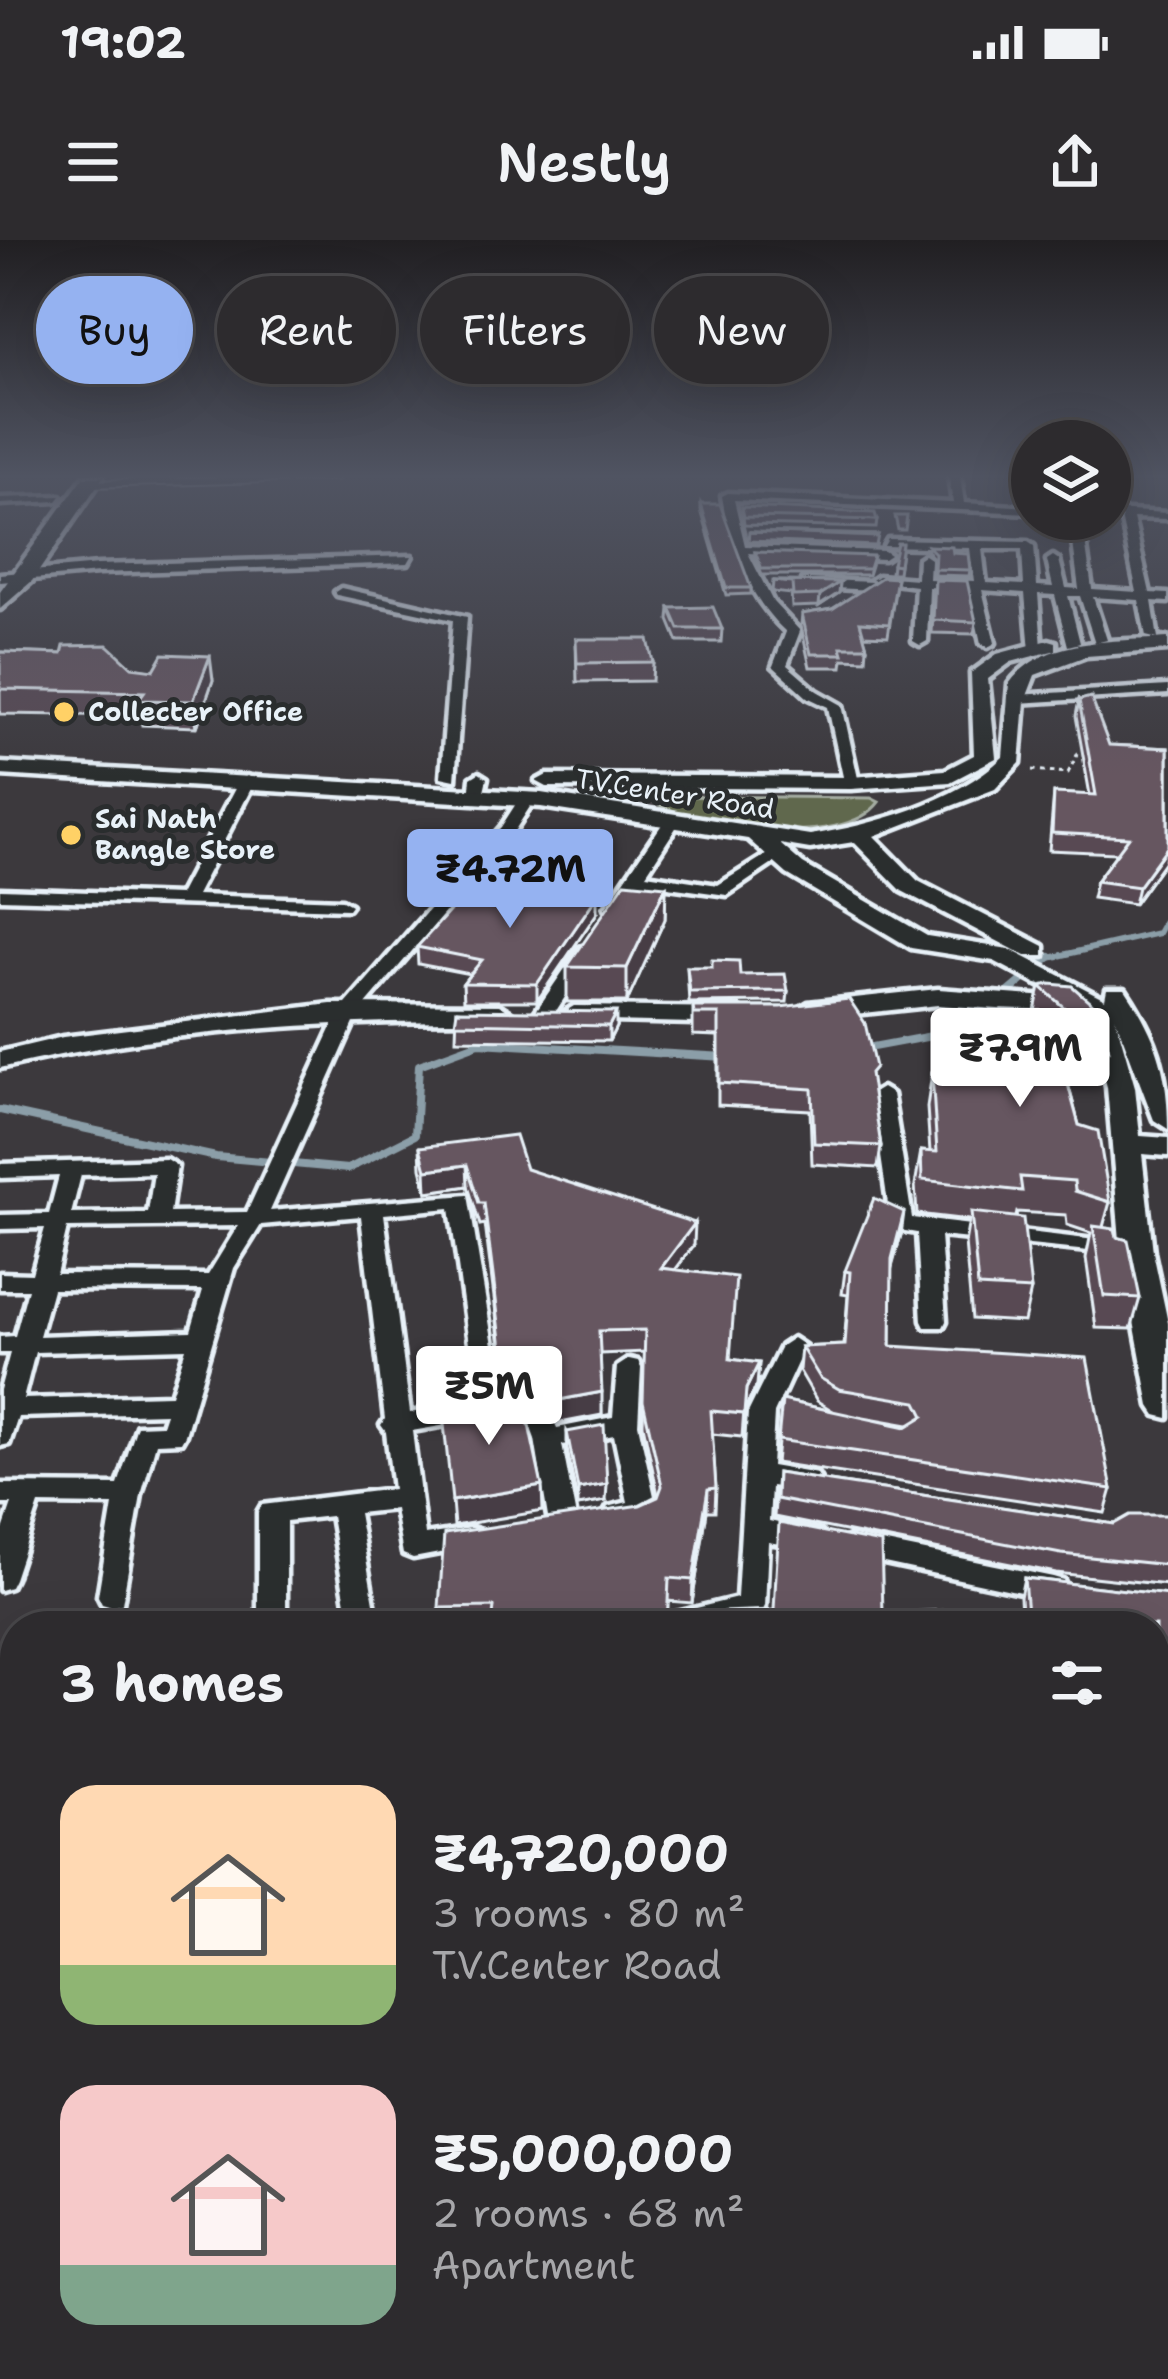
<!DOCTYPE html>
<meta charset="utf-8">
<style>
:root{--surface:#2d2b2e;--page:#353336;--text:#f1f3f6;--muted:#a7a7aa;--line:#48474a;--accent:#95b2f1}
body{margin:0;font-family:"Shantell Sans",sans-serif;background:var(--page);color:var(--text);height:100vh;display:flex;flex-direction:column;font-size:45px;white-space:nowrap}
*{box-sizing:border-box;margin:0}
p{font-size:39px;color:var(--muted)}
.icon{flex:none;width:66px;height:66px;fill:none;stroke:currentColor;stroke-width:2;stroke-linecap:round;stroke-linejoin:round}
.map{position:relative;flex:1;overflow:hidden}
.details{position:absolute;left:0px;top:1371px;width:1170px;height:768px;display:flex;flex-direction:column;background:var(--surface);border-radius:48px 48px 0 0;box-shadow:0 12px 48px #0002,0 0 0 3px var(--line)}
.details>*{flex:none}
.top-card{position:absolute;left:36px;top:36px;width:1098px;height:108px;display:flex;gap:24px}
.controls{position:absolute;left:1011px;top:180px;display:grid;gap:24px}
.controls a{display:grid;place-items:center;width:120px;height:120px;border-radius:50%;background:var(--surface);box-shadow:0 12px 48px #0002,0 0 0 3px var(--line);font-size:60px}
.price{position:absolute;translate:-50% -102px;padding:0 27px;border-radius:12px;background:#fff;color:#222;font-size:39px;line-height:78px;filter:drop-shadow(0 3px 6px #0008)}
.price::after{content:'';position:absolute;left:50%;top:72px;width:36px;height:27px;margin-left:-18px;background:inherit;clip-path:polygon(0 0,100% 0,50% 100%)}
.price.active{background:var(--accent);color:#111}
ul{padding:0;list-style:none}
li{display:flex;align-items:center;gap:36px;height:300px;padding:0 60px}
li span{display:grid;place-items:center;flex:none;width:336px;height:240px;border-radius:36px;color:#555}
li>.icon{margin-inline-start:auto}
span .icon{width:144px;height:144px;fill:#fffc;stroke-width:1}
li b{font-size:51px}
h2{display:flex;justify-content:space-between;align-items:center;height:144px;padding:0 60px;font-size:51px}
.tag{padding:0 42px;border-radius:54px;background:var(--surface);box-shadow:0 12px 48px #0002,0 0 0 3px var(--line);font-size:42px;line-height:108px}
.tag.active{background:var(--accent);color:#111}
.status{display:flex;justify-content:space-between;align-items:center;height:84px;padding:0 60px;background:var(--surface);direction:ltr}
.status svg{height:33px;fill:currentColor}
header{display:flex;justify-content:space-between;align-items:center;height:156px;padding:0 60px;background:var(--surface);font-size:54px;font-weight:600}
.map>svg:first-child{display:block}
</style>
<div class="status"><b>19:02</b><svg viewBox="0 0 49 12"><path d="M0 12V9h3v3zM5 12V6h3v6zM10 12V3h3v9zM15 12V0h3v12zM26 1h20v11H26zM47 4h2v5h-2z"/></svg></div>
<header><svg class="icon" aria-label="menu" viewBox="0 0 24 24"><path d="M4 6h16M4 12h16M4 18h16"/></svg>Nestly<svg class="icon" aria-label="share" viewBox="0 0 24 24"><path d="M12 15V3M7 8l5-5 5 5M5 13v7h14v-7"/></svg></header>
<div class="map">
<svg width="1168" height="2139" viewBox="0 0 1168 2139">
<rect width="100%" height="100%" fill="#3c393d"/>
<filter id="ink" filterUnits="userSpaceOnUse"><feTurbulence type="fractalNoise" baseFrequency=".00833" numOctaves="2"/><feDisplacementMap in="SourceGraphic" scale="24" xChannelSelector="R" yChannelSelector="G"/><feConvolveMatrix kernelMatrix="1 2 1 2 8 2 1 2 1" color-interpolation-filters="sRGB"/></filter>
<g filter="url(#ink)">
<path fill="#60674d" stroke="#a4aca2" stroke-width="3" d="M659,556L871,558L879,562C842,612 695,587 648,559Z"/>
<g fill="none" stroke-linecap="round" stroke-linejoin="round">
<polyline stroke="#8b9ea8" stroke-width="6" points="1041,720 1158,693 1168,675"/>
<g stroke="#8b9ea8" stroke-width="8">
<polyline points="862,809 964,790 1050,717"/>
<polyline points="0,870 216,917 348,929 415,895 419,825 479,803 726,817"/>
</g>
<defs>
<polyline id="lane" points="88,244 336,237"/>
<g id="street">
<path d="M949,237H960L964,263L1032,267V273L734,260L745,306L884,311L890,315L884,319L748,313L773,362L800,391L787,425L817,451L842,465L859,543L845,546L828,467L807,457L773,426L786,392C747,356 730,307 722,256L728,253L953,263Z"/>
<polygon points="61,256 57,261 0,264 0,258"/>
<path d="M1110,270L1168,273V279L1133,278L1150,353L1168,354V362L1152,361L1158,399L1146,396L1139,360L1093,357L1107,400L1095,403L1080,356H1068L1080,403L1068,406L1055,355L1038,354L1042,408L1030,411L1025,353L982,350L995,403L988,407L981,403L969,349L929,347L927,401L920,405L913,401L916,346L872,340L878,336L917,339L918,319L924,315L930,319L929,339L974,341L970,308L884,306L888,299L1028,302L1034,306L1037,346L1053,347L1047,320L1053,316L1059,320L1066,348L1079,349L1070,279H1082L1092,349L1137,352L1121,277L1110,276ZM982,309H1022L1024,345L986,343Z"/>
<polygon points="412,316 408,323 98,333 0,342 0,334 98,325"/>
<polygon points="806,339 871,342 877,346 871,350 802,346 802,340"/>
<polygon points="341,348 467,377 455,540 441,537 453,380 337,355 335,352"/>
<polygon points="1168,446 1168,454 1017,463 1010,459 1017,455"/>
<polygon points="479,533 487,538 483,555 469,558 471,538"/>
<polygon points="247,536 255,541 196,655 342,660 351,665 348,669 0,659 0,649 179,655 239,541"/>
<path d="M521,556L535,559L513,593L358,774L270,971L468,955L502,1159L545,1162L557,1188L613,1177L617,1127L629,1119L638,1121L641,1127L638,1184L657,1270L653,1277L618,1284L608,1281L604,1274L608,1267L628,1262L614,1195L562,1205L577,1283L573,1290H553L549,1283L535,1199L527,1177H491L412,1191L425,1295L472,1288L482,1291L486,1298L482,1305L413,1318L403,1314L395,1269L358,1273L378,1386H350L331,1276L286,1281V1386H258V1272L262,1265L393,1249L386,1192L381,1185L385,1179L361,976L261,985L234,1028L185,1195L181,1202L156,1203L141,1255L122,1364L112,1367L102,1364L98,1356L113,1265L39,1264L14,1339L10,1347L0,1350V1299L12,1264H0V1244L118,1245L137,1186L162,1185L166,1173L18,1177L9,1204L0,1206V1150L10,1113H0V1097L15,1096L28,1049H0V1033L32,1034L45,988L0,989V975L49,974L59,936L0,938V924L166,919L177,926L170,973L247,972L339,772L501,587ZM154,933L148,973L71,974L81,935ZM450,968L477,1161L410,1173L384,974ZM238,986L208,1035L56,1034L67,988ZM52,1049L203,1050L191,1091L39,1096ZM186,1108L171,1155L23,1159L35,1112Z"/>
<polygon points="667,577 681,580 646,634 718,645 772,611 786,615 727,655 639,643 620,672 608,672 605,668"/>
<polygon points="585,706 594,712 554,774 551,778 537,778 534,774 579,708"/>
<polygon points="882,848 892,854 912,978 1120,1003 1132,1010 1128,1015 940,996 946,1081 943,1087 925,1087 922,1081 917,993 894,989 891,984 872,854"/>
<polygon points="793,1098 805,1106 774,1173 771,1226 817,1234 821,1241 817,1248 808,1251 771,1246 769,1281 821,1292 825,1299 821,1306 811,1309 768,1302 765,1366 761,1374 714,1386 673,1386 676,1373 737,1358 748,1173 781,1106"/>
<polygon points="852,1296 1053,1337 1063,1340 1067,1348 1063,1356 1053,1359 842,1314 838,1307 842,1300"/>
<rect x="1155" y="1427" width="13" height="24"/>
<polygon points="0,1520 15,1523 15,1549 0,1546"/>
<polygon points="1155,1753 1168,1759 1168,1810 1155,1804"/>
<rect x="1155" y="2060" width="13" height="40"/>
<polygon points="338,2124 379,2124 373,2139 332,2139"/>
<polygon points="922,2124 962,2124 964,2139 924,2139"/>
</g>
<g id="secondary">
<path d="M1168,398V410L1086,416L1035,435L1025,461L1020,523L995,549L874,596L918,641L1044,706V716H1026L902,651L854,602L810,609L780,604L803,624L927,696L1009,709L1105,759L1107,749H1125C1156,795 1168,829 1168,889L1154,880L1115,777L1135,847L1140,896L1168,898V916L1142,914L1153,1012L1168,1083V1178L1156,1175L1150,1166L1121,1012L1107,847L1088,775L938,765L808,779L795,771L808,763L938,749L1063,758L994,721L911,708L787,634L748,599L541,567L0,535V523L541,553L810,595C873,585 956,562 1003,517L1009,444C1043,396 1115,402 1168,398Z"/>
<polygon points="1049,400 1056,402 1056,410 1011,422 988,439 996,518 950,542 851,549 547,547 536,541 547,535 851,537 945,530 974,515 971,433 997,414"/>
<path d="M331,764L499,765L512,773L499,781C332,780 163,789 0,828V812L63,797Z"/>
<polygon points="574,766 739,768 752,776 739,784 565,780 561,774"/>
</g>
<polygon id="primary" points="84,237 103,237 32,341 0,369 0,352"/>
</defs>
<use href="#lane" stroke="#e8f1f8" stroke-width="10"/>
<use href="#street" stroke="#e8f1f8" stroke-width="9"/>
<use href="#secondary" stroke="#e8f1f8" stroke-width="9"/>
<use href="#primary" stroke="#e8f1f8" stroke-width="9"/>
<polyline stroke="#e8f1f8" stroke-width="3" stroke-dasharray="4.5 4.5" stroke-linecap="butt" points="1032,530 1068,533 1078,513 1085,511"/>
<use href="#lane" stroke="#2a2d2e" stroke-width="6"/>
<use href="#street" fill="#2a2d2e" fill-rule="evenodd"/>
<use href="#secondary" fill="#2a2d2e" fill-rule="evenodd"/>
<use href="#primary" fill="#2a2d2e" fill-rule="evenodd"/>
</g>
<g fill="#584a53" stroke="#e8f1f8" stroke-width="3" fill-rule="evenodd">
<polygon points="701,264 751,348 751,354 726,355 701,270"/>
<polygon points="742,267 877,280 876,288 744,285"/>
<polygon points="749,292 878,295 876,306 748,301"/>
<polygon points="902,303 898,333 891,333 892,324"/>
<polygon points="928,306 970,330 969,336 934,335 934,319 928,312"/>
<polygon points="755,312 872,322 868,335 762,335 755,318"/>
<polygon points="897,338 888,396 863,395 867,407 866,420 843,419 842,427 810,427 801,386 802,374 832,369"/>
<polygon points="935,340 976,382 974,394 932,393"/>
<polygon points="773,341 840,342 839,353 819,366 792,367 791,354 772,352"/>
<polygon points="670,368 722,389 721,402 678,402 669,380"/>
<polygon points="576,399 653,422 652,441 577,442"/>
<polygon points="0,412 62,414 132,427 213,440 197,487 142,485 141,476 0,474"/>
<polygon points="1079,460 1109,505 1168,508 1168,615 1165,621 1134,664 1092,658 1096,641 1117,613 1049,610 1054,553 1090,555 1076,476"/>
<polygon points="666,646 665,679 627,762 567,762 567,727"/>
<polygon points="597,673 537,761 464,761 463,743 470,734 418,724 417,707"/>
<polygon points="687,727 740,735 788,751 787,762 689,763"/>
<polygon points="1040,746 1108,807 1100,840 1085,826 1085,830 1064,829 1079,885 1110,962 1103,987 1117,997 1140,1058 1131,1089 1096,1088 1086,1018 1091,993 1067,985 1066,975 1017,972 1016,977 1031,1050 1024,1082 972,1079 965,1003 969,980 917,974 915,945 921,911 930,912 927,867 932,833 950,834 951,828 1003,830 996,803 1002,770 1035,771"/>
<polygon points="693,767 780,767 872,848 881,906 878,928 812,924 810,870 718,865 718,796 693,795"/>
<polygon points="457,770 616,787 609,801 456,799"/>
<polygon points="420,907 526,929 694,1005 675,1030 730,1119 759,1123 757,1145 744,1170 742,1197 712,1194 716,1248 715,1271 707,1271 692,1363 668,1361 667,1386 441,1386 439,1368 658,1255 643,1184 645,1112 600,1114 602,1175 560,1183 545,1158 506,1155 485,984 480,985 468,946 427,952 421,928"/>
<path d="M901,995L891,1029V1106L1112,1249L1105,1273L776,1223L782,1160L833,1171L817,1161L799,1130L801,1107L844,1105L848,1055L842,1054L845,1031ZM858,1176L909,1185L906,1187Z"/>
<polygon points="567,1192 606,1261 578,1266 567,1209"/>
<polygon points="777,1233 1114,1284 1168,1275 1168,1345 1056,1333 774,1277"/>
<polygon points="1024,1338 1168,1355 1168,1423 1155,1423 1155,1386 1022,1386 1020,1357"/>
<polygon points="1155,1530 1165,1543 1168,1543 1168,1756 1155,1746"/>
</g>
<g fill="#473c44" stroke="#e8f1f8" stroke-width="3">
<polygon points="840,342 839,353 819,366 820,355"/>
<polygon points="210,416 213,440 197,487 193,461"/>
<polygon points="1168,606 1165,621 1134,664 1138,647"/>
<polygon points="666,646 665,679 627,762 627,728"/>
<polygon points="597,656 597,673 537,761 537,744"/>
<polygon points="616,772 616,787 609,801 609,786"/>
<polygon points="467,925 468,946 427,952 426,930"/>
<polygon points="904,972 901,995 888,1042 892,1019"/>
<polygon points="695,983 694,1005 660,1050 661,1028"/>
<polygon points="759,1123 757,1145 744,1171 746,1149"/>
<polygon points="602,1152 602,1175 560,1183 559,1160"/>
<polygon points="607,1244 606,1261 578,1266 578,1249"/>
<polygon points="542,1246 543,1271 454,1286 452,1261"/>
<polygon points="708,1249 707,1271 692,1363 693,1340"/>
</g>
<g fill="#665661" stroke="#e8f1f8" stroke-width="3">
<polygon points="701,264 720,264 751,348 726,348"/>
<polygon points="742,267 875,273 877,280 744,277"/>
<polygon points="895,276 907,276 905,290 898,290"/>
<polygon points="749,292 878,295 877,297"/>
<polygon points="897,303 902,303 899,325 892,324"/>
<polygon points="928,306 952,307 953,313 968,314 970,330 934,329 935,313"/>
<polygon points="755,312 873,316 869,329 762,329"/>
<polygon points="882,337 897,338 889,384 860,382 867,407 841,407 843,414 811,414 802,374 832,369"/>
<polygon points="935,340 967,341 976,382 933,380"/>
<polygon points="773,341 840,342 820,355 793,356 792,343"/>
<polygon points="713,367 722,389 679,389 670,368"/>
<polygon points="576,399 648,399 653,422 577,423"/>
<polygon points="108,405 132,427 154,430 163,414 210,416 193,461 138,460 144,452 0,449 0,412 62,414 64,406"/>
<polygon points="1091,457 1109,505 1168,508 1168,606 1138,647 1096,641 1129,597 1052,593 1054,553 1096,555 1079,460"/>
<polygon points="486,642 533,651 538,646 597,656 537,744 463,743 482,720 417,707 457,663 465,664"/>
<polygon points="625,642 666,646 627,728 567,727"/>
<polygon points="712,720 739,721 740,735 785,734 788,751 690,752 687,727 712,727"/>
<polygon points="1050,744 1072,746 1095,766 1108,807 1089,790 1092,797 1055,796 1079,885 1098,891 1110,962 1075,951 1074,941 1020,937 1022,951 922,940 921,911 937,912 932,833 952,834 951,828 1017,831 1002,770 1068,771 1040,746"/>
<polygon points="849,759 865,783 875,827 870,833 881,906 814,903 812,849 719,843 719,774 694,774 693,767 780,767"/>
<polygon points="457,770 616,772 609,786 455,783"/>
<polygon points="515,895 526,929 695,983 661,1028 736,1037 730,1119 759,1123 746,1149 744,1174 711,1171 716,1248 708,1249 693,1340 669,1338 667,1386 492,1386 494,1367 439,1368 444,1294 640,1265 658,1257 662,1246 643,1161 645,1090 599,1091 602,1152 559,1160 545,1135 505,1132 484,963 479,963 467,925 426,930 420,907"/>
<polygon points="874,958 904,972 892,1019 891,1106 1087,1118 1112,1249 778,1200 782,1160 906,1187 924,1176 917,1162 839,1149 820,1138 801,1107 845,1105 850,1032 845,1031"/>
<polygon points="971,972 1023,978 1031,1050 978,1047"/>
<polygon points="1093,986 1115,989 1117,997 1128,1000 1140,1058 1104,1056"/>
<polygon points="523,1157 542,1246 452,1261 442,1165"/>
<polygon points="604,1185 607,1244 578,1249 567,1192"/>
<polygon points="777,1233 1114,1284 1130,1275 1168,1275 1168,1325 1061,1314 776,1259"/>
<polygon points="779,1283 881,1303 883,1373 972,1369 975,1386 725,1386 724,1372 774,1370"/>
<polygon points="1024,1338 1168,1355 1168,1404 1161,1404 1155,1407 1155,1386 1028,1386"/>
<polygon points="1155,1530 1160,1531 1165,1543 1168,1543 1168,1724 1155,1701"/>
</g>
</g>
<linearGradient id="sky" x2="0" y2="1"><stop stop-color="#211f22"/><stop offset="0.44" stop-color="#505462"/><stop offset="1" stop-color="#505462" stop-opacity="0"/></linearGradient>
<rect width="1168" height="537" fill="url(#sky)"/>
<g fill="#ffd166" stroke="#2a2d2e" stroke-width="4.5">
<circle cx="64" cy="472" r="12"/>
<circle cx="71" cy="595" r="12"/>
</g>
<g text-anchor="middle" stroke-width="10" stroke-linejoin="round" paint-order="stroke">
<g font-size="27" font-weight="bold" fill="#e8f1f8" stroke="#2a2d2e" text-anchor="start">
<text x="88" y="481">Collecter Office</text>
<text x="95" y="588">Sai Nath<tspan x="95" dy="31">Bangle Store</tspan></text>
</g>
<g font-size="27" fill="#e8f1f8" stroke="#2a2d2e">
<text transform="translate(675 554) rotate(9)" y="9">T.V.Center Road</text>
</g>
</g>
</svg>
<div class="controls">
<a><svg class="icon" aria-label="layers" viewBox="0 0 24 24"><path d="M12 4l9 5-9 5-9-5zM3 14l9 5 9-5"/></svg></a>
</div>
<b class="price active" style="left:510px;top:691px">₹4.72M</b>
<b class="price" style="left:1020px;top:870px">₹7.9M</b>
<b class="price" style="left:489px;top:1208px">₹5M</b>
<div class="top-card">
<a class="tag active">Buy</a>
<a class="tag">Rent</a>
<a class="tag">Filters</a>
<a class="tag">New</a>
</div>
<section class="details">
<h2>3 homes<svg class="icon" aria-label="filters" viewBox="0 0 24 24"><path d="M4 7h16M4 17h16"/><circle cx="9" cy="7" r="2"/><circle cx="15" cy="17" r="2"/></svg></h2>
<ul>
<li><span style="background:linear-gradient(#ffd9b3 75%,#8fb573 0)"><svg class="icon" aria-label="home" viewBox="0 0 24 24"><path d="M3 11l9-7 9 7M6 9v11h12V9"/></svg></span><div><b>₹4,720,000</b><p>3 rooms · 80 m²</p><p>T.V.Center Road</p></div></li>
<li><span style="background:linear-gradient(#f6c9c9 75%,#7fa58c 0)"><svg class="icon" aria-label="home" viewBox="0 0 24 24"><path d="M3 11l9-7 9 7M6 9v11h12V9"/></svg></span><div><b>₹5,000,000</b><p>2 rooms · 68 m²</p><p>Apartment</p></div></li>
</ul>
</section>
</div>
